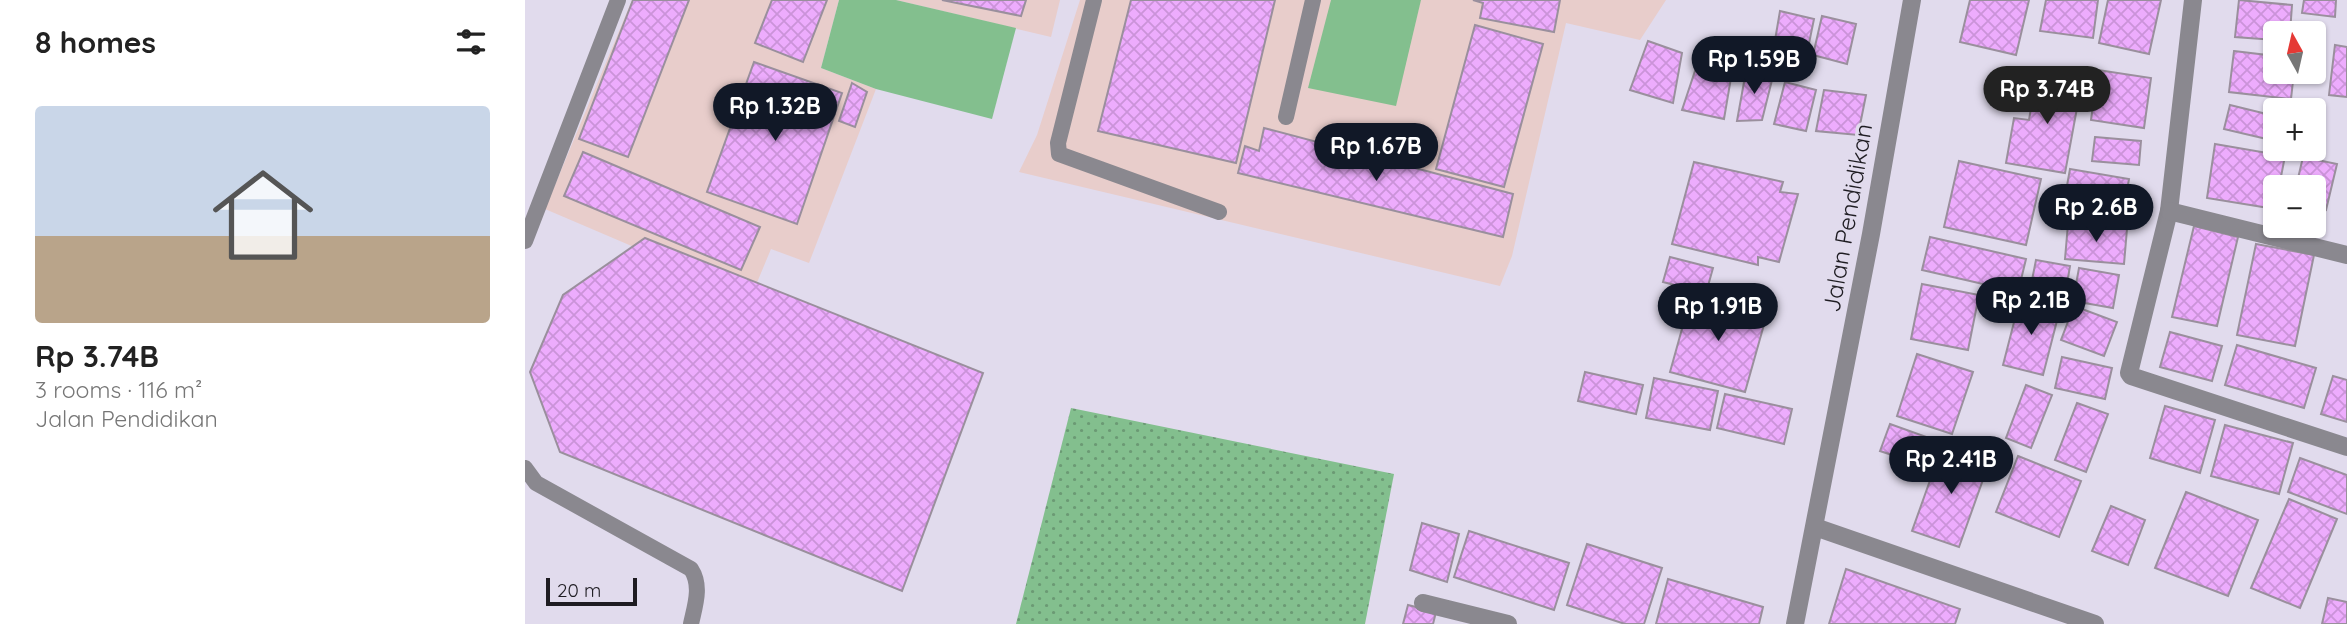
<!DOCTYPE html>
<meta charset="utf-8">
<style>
:root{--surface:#fff;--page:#f6f6f6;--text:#222;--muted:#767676;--line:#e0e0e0;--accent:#111827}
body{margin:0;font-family:Quicksand,sans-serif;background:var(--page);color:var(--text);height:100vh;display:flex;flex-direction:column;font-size:26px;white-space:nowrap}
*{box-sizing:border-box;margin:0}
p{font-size:23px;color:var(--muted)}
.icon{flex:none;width:38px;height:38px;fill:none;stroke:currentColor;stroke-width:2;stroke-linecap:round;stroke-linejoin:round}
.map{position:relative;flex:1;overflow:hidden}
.side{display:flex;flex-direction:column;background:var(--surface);width:525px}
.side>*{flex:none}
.needle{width:46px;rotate:352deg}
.buttons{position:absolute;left:1738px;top:21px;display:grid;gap:14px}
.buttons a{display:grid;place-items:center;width:63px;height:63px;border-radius:7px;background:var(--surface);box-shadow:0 2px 5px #0004;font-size:35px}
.scale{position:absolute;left:21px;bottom:18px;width:91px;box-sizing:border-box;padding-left:7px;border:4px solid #1e1c22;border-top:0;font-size:19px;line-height:24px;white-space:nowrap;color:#1e1c22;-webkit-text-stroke:5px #e1dbed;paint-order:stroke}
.price{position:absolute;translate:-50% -60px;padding:0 16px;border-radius:24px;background:var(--accent);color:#fff;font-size:23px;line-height:46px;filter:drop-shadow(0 2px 4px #0008)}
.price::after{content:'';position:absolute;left:50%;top:42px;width:21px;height:16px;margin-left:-10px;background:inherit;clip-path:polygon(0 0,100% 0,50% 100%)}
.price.current{background:#222;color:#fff}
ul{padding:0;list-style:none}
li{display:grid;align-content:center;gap:14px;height:371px;padding:0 35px}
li+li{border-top:2px solid var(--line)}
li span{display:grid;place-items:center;height:217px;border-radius:7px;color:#555}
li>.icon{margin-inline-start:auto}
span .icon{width:126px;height:126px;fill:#fffc;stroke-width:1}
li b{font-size:30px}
h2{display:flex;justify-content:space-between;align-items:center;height:84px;padding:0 35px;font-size:30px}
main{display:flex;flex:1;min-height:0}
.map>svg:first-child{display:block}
</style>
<main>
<section class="side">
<h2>8 homes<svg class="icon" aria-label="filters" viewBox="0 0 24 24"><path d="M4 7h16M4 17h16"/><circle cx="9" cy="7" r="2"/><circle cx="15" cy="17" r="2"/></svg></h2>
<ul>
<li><span style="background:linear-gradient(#c9d6e8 60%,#b9a48a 0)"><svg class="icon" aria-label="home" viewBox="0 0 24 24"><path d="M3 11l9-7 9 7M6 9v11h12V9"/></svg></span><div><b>Rp 3.74B</b><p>3 rooms · 116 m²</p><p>Jalan Pendidikan</p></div></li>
</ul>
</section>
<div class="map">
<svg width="1822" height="624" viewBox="0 0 1822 624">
<defs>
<pattern id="grass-dots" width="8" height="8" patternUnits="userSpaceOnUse" patternTransform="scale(1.75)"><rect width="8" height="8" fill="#83bf8e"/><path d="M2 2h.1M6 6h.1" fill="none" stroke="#6b9a74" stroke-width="1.8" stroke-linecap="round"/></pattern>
<pattern id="building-cross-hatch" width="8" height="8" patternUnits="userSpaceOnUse" patternTransform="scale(1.75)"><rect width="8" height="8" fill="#edacfd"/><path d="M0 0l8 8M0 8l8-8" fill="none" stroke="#cb93d9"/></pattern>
</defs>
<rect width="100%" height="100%" fill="#e1dbed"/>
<g fill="#e8cdcb">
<polygon points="107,0 314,0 296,68 351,89 284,263 246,249 226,297 20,209"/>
<polygon points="371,0 535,0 526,37"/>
<polygon points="555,0 1141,0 1115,40 1041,23 987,256 975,286 494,172 512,135"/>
</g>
<polygon fill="url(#grass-dots)" points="546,408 869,474 840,624 491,624"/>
<g fill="#83bf8e">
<polygon points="314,0 371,0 491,28 467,119 351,89 296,68"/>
<polygon points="806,0 896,0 871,106 783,88"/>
</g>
<g fill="url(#building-cross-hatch)" stroke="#9a8f9d" stroke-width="2">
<polygon points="108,0 164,0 103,157 54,139"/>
<polygon points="247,0 302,0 278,62 230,43"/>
<polygon points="417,0 501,0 496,16"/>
<polygon points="606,0 750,0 711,163 573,131"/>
<polygon points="948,0 1035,0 1029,32 955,18 958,3"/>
<polygon points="1445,0 1504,0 1491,55 1435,42"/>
<polygon points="1521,0 1573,0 1568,38 1515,31"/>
<polygon points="1583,0 1636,0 1624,54 1574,43"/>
<polygon points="1714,0 1767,5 1765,33 1750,33 1750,40 1710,37"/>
<polygon points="1779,0 1811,0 1810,17 1777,13"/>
<polygon points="1255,11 1289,19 1282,53 1249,46"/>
<polygon points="1297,16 1331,24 1322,64 1288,55"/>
<polygon points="950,25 1018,44 979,187 911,169"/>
<polygon points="1123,41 1157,53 1148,103 1105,90"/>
<polygon points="1810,45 1822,47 1822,97 1804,95"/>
<polygon points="1709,51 1750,56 1750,72 1769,72 1766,99 1704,92"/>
<polygon points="1174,59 1208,66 1199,119 1157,110"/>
<polygon points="229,62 317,93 272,224 182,192"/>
<polygon points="1573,70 1626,78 1619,128 1566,120"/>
<polygon points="1221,71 1248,76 1237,120 1212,121"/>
<polygon points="1512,73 1557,81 1540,173 1481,163 1489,118 1504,120"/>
<polygon points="1260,82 1291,90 1281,131 1249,124"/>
<polygon points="327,83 342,92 330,127 314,121"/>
<polygon points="1299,90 1341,95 1333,135 1291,131"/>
<polygon points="1705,105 1750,116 1750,141 1699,129"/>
<polygon points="739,128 988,194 978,237 713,173 720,146 734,151"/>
<polygon points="1570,137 1616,141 1614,165 1567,161"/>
<polygon points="1690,144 1760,156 1754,187 1750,187 1750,209 1682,198"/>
<polygon points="58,152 235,227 216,270 39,196"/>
<polygon points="1778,157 1812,164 1801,210 1788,207 1788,187 1771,187"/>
<polygon points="1434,161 1516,179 1501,245 1419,227"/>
<polygon points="1169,162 1258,182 1255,192 1273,194 1254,262 1233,257 1233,265 1147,244"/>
<polygon points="1545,169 1604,179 1597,218 1538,208"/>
<polygon points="1543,224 1602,229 1599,264 1540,259"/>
<polygon points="1669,226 1713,237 1692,326 1647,317"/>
<polygon points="1405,237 1501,259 1493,292 1397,270"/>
<polygon points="120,238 458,373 377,591 35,452 5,372 38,295"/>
<polygon points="1731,244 1789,255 1770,346 1712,335"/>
<polygon points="1145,257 1188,268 1181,293 1138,282"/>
<polygon points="1511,260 1545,266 1540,296 1505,290"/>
<polygon points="1554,268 1594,275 1588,308 1548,301"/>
<polygon points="1397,284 1454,295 1443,350 1386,339"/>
<polygon points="1167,293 1242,314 1220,392 1145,372"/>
<polygon points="1495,299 1535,309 1518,375 1478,365"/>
<polygon points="1549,306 1592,322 1579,356 1536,340"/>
<polygon points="1645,332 1697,346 1687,381 1635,367"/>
<polygon points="1712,345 1791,368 1779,408 1700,385"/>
<polygon points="1392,354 1448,372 1427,434 1372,416"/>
<polygon points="1537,357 1587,368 1580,399 1530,388"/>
<polygon points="1060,372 1118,385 1111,414 1053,401"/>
<polygon points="1808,376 1822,380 1822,422 1796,414"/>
<polygon points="1129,378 1193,391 1185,430 1121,418"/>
<polygon points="1501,385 1527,395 1506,448 1481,438"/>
<polygon points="1200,394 1267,409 1259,444 1192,428"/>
<polygon points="1552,403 1583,414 1561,472 1530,460"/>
<polygon points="1640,406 1690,420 1675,473 1625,458"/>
<polygon points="1365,424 1410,440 1401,466 1355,451"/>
<polygon points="1700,425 1768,443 1754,494 1686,476"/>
<polygon points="1418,444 1465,460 1434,547 1387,531"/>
<polygon points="1493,456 1556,481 1534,537 1471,512"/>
<polygon points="1775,458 1822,475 1822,514 1763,492"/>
<polygon points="1661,492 1733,520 1703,596 1630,568"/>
<polygon points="1764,499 1812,519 1775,608 1726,588"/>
<polygon points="1586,506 1620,520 1603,565 1567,551"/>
<polygon points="897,523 934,534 922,582 885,570"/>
<polygon points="944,531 1044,563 1029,610 929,577"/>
<polygon points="1062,544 1137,568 1119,624 1100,624 1042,605"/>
<polygon points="1321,569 1435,609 1430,624 1304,624"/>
<polygon points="1143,579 1238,607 1234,624 1131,624"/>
<polygon points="1803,598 1822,602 1822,624 1797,624"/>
<polygon points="883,605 911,612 908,624 878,624"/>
</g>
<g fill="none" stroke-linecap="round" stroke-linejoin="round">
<g stroke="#8a888f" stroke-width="16">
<polyline points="569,0 533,143 534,154 694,212"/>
<polyline points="761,117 788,0"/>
<polyline points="0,241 93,0"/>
<path d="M0,468L11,483L166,569C177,586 170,605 166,624"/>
</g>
<g stroke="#8a888f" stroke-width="18">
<polyline points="1668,0 1644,211 1604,373 1606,376 1822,447"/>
<polyline points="1644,211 1822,255"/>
<polyline points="1290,527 1570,624"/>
<polyline points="898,603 983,624"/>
<polyline points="1270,624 1346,234 1387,0"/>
</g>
</g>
<g text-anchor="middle" stroke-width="7" stroke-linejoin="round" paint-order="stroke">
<g font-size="24" fill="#1e1c22" stroke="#e1dbed">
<text transform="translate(1323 218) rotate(-80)" y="8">Jalan Pendidikan</text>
</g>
</g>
</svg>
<div class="buttons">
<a><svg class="needle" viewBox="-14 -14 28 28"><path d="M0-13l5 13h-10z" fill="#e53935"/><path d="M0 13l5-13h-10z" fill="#767676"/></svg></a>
<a>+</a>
<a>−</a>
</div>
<div class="scale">20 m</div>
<b class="price" style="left:1229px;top:96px">Rp 1.59B</b>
<b class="price current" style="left:1522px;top:126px">Rp 3.74B</b>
<b class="price" style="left:250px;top:143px">Rp 1.32B</b>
<b class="price" style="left:851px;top:183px">Rp 1.67B</b>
<b class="price" style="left:1571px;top:244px">Rp 2.6B</b>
<b class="price" style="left:1506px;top:337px">Rp 2.1B</b>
<b class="price" style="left:1193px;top:343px">Rp 1.91B</b>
<b class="price" style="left:1426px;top:496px">Rp 2.41B</b>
</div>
</main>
